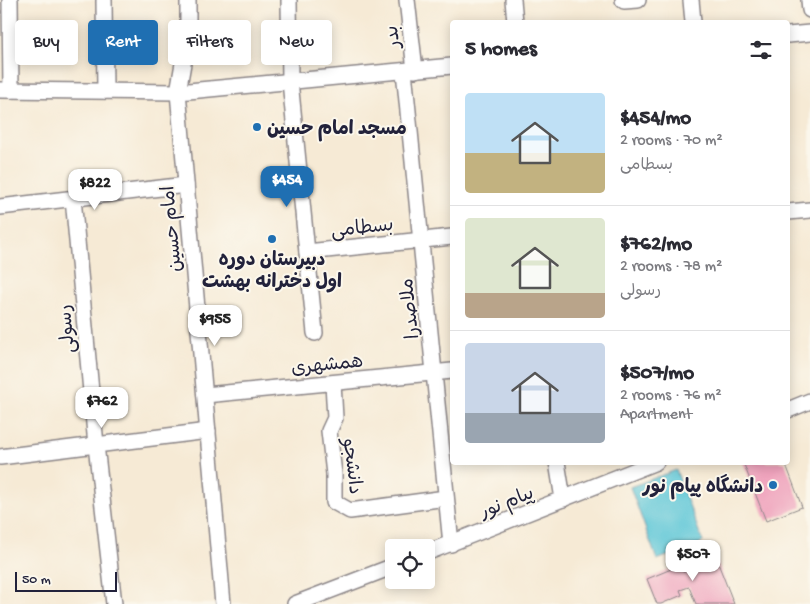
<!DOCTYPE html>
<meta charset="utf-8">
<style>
:root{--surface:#fff;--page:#f2f2f3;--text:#2b2b33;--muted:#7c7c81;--line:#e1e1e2;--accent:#1f6fb2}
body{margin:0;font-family:"Gochi Hand","Playpen Sans Arabic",sans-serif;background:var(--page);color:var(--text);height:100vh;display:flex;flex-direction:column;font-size:19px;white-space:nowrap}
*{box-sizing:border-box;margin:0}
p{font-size:16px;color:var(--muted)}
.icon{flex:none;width:28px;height:28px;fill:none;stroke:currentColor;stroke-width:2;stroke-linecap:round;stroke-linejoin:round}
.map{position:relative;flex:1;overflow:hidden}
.details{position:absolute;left:450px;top:20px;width:340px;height:445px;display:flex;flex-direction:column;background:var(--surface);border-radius:5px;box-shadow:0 2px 12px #0003}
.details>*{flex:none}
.guide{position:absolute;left:15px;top:20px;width:360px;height:45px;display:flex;gap:10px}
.buttons{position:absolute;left:385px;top:539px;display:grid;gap:10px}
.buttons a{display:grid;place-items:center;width:50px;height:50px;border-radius:5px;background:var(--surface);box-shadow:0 2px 12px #0003;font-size:25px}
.scale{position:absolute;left:15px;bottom:12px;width:102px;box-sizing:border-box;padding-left:5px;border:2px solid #22223b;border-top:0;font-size:14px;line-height:18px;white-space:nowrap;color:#22223b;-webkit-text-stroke:4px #fbf7ec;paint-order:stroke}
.price{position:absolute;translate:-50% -42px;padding:0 11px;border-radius:10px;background:#fff;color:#222;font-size:16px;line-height:32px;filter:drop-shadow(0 1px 2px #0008)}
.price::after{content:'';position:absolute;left:50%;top:30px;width:15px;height:11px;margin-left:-8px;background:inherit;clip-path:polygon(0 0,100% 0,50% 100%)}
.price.on{background:var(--accent);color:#fff}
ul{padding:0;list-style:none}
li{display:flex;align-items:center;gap:15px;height:125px;padding:0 15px}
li+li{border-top:1px solid var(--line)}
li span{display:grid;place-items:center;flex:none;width:140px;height:100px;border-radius:5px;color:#555}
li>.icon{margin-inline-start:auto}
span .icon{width:60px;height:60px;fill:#fffc;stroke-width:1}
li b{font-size:21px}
h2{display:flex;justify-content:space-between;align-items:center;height:60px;padding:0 15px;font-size:21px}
.pill{padding:0 18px;border-radius:5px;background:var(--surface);box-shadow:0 2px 12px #0003;font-size:18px;line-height:45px}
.pill.on{background:var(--accent);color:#fff}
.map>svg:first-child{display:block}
</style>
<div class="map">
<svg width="810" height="604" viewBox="0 0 810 604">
<rect width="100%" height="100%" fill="#fbf7ec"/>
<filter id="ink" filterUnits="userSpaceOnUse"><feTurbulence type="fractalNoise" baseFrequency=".02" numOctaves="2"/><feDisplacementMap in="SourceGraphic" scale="10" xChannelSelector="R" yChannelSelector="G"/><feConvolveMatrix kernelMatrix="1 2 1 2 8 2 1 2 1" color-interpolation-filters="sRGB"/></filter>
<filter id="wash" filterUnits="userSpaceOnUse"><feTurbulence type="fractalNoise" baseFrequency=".0096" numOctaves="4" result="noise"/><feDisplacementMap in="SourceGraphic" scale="20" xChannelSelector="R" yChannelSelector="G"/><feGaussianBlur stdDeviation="1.12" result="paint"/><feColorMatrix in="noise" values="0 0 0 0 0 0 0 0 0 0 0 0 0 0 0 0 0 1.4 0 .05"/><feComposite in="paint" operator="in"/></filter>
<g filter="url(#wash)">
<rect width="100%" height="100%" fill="#f6ead5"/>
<polygon fill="#5cc6d7" stroke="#3f7489" points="676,470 703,542 657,560 630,487"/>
<g id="blocks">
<g fill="#efa2bc">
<polygon points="743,462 785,462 802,507 766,521"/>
<polygon points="712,548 734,604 696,604 689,587 680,590 682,595 661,604 657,604 647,579 681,565 683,572 697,567 693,556"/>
</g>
</g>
</g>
<g filter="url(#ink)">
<use href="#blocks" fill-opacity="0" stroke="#8c8688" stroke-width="1"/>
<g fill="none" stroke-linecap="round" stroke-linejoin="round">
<defs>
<g id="minor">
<polyline points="10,0 11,90"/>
<polyline points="104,0 105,91"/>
<polyline points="188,0 188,35 178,92 223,604"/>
<polyline points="289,0 290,81 315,333"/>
<polyline points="407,0 415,70"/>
<polyline points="513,0 515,22"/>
<polyline points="623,0 624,1 638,0"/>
<polyline points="691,0 693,22"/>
<polyline points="809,0 810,10"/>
<polyline points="788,35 810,33"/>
<polyline points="404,71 451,544"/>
<polyline points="0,90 178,92 452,66"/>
<polyline points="73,198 96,445 114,604"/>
<polyline points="0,207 186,185"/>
<polyline points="788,212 810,210"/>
<polyline points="307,252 452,237"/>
<polyline points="333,383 335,418 329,431 334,474 334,502 350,511 446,498"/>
<polyline points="205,395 452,371"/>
<polyline points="788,410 810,401"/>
<polyline points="0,457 208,431"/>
<polyline points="557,462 563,499"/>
<polyline points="426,553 656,462"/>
<polyline points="295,604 394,566"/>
</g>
</defs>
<use href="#minor" stroke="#8c8688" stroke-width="18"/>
<use href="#minor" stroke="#fff" stroke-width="15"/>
</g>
</g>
<g fill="#1f6fb2" stroke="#fbf7ec" stroke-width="2">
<circle cx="257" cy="127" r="5"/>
<circle cx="272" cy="239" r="5"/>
<circle cx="773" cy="485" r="5"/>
</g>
<g text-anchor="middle" stroke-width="4" stroke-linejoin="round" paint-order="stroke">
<g font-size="19" fill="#22223b" stroke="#fbf7ec">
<text transform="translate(391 37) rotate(-96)" y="7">بدر</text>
<text transform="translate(362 226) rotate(-6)" y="7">بسطامی</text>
<text transform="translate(170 229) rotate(-95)" y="7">امام حسین</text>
<text transform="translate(408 309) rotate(-96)" y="7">ملاصدرا</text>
<text transform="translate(65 329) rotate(-95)" y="7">رسولی</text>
<text transform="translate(327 363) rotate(-6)" y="7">همشهری</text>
<text transform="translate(354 466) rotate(83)" y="7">دانشجو</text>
<text transform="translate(506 501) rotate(-22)" y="7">پیام نور</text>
</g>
<g font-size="19" font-weight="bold" fill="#22223b" stroke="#fbf7ec" text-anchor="start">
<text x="267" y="134">مسجد امام حسین</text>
<text x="272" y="265" text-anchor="middle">دبیرستان دوره<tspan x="272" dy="22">اول دخترانه بهشت</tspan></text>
<text x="763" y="492" text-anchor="end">دانشگاه پیام نور</text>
</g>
</g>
</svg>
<div class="buttons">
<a><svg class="icon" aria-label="locate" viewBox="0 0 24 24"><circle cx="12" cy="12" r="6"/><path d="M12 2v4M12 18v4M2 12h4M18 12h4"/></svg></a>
</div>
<div class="scale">50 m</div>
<b class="price on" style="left:287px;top:208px">$454</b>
<b class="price" style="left:95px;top:211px">$822</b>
<b class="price" style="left:215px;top:347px">$955</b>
<b class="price" style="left:102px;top:429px">$762</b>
<b class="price" style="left:693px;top:582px">$507</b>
<div class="guide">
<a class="pill">Buy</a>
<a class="pill on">Rent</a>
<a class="pill">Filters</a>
<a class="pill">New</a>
</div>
<section class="details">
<h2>5 homes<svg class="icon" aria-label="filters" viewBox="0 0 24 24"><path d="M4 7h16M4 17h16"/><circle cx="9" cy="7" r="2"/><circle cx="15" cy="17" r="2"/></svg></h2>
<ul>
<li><span style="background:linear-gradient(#bfe0f5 60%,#c2b280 0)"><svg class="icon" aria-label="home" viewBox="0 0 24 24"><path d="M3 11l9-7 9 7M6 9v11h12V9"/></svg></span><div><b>$454/mo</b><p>2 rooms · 70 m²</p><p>بسطامی</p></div></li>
<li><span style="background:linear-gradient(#dfe7d0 75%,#b9a48a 0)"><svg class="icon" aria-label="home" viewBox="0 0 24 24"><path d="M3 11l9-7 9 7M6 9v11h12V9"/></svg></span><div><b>$762/mo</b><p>2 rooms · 78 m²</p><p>رسولی</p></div></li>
<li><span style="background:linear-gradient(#c9d6e8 70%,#9aa5b1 0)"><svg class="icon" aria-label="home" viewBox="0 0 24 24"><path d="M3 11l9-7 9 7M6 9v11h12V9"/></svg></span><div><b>$507/mo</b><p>2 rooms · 76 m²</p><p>Apartment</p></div></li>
</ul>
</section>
</div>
